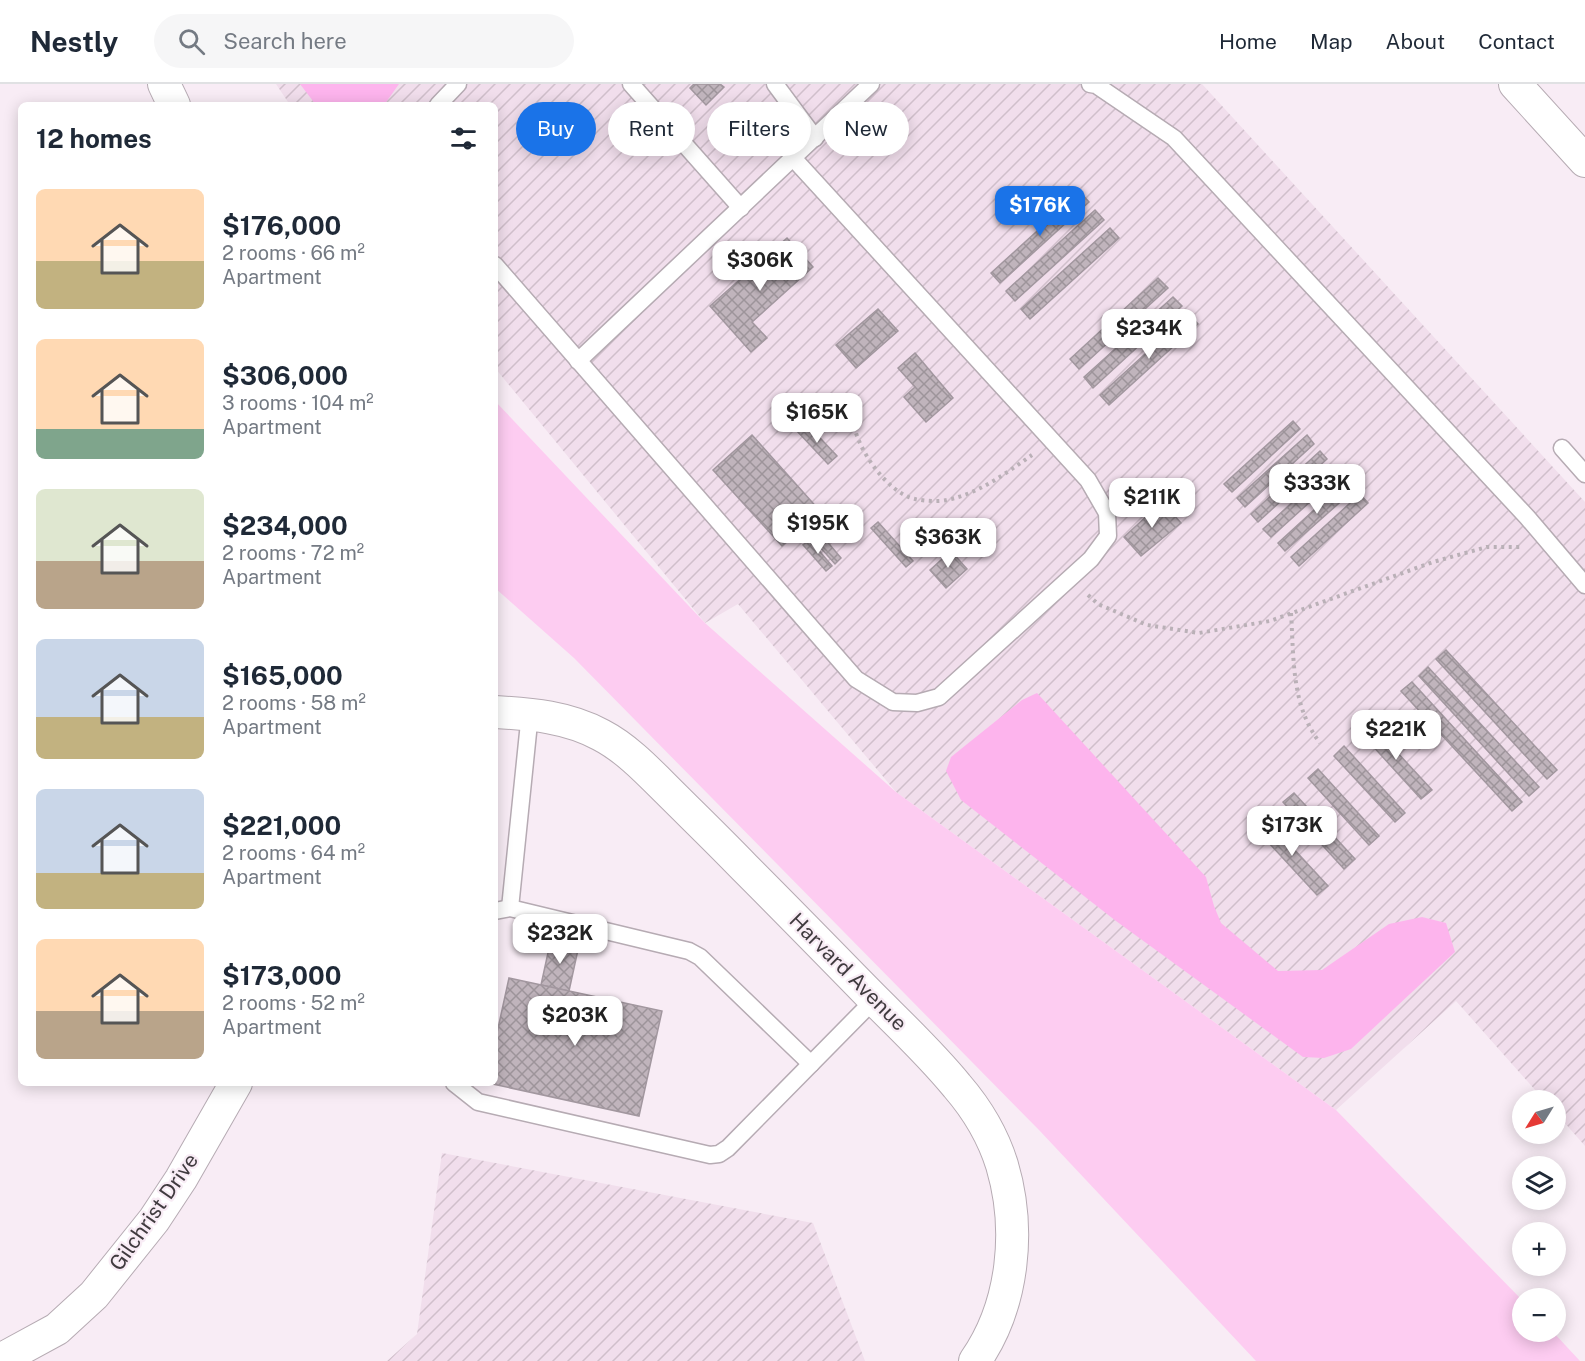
<!DOCTYPE html>
<meta charset="utf-8">
<style>
:root{--surface:#fff;--page:#f6f6f7;--text:#1f2937;--muted:#747a83;--line:#e0e1e3;--accent:#1a73e8}
body{margin:0;font-family:"Public Sans",sans-serif;background:var(--page);color:var(--text);height:100vh;display:flex;flex-direction:column;font-size:22px;white-space:nowrap}
*{box-sizing:border-box;margin:0}
p{font-size:20px;color:var(--muted)}
.icon{flex:none;width:33px;height:33px;fill:none;stroke:currentColor;stroke-width:2;stroke-linecap:round;stroke-linejoin:round}
.map{position:relative;flex:1;overflow:hidden}
.drawer{position:absolute;left:18px;top:18px;width:480px;height:984px;display:flex;flex-direction:column;background:var(--surface);border-radius:9px;box-shadow:0 3px 15px #0003}
.drawer>*{flex:none}
.top-card{position:absolute;left:516px;top:18px;width:570px;height:54px;display:flex;gap:12px}
.needle{width:39px;rotate:233deg}
.fabs{position:absolute;left:1512px;top:1006px;display:grid;gap:12px}
.fabs a{display:grid;place-items:center;width:54px;height:54px;border-radius:50%;background:var(--surface);box-shadow:0 3px 15px #0003;font-size:30px}
.price{position:absolute;translate:-50% -51px;padding:0 14px;border-radius:12px;background:#fff;color:#222;font-size:20px;line-height:39px;filter:drop-shadow(0 2px 3px #0008)}
.price::after{content:'';position:absolute;left:50%;top:36px;width:18px;height:14px;margin-left:-9px;background:inherit;clip-path:polygon(0 0,100% 0,50% 100%)}
.price.on{background:var(--accent);color:#fff}
ul{padding:0;list-style:none}
li{display:flex;align-items:center;gap:18px;height:150px;padding:0 18px}
li span{display:grid;place-items:center;flex:none;width:168px;height:120px;border-radius:9px;color:#555}
li>.icon{margin-inline-start:auto}
span .icon{width:72px;height:72px;fill:#fffc;stroke-width:1}
li b{font-size:26px}
h2{display:flex;justify-content:space-between;align-items:center;height:72px;padding:0 18px;font-size:26px}
.chip{padding:0 21px;border-radius:27px;background:var(--surface);box-shadow:0 3px 15px #0003;font-size:21px;line-height:54px}
.chip.on{background:var(--accent);color:#fff}
header{display:flex;align-items:center;gap:36px;box-sizing:border-box;height:84px;padding:0 30px;background:var(--surface);border-bottom:2px solid var(--line)}
header strong{font-size:28px}
nav{display:flex;gap:33px;margin-inline-start:auto;font-size:21px}
.search{width:420px;height:54px;background:var(--page);display:flex;align-items:center;gap:15px;box-sizing:border-box;padding:0 21px;border-radius:33px;color:var(--muted);font-size:22px}
.map>svg:first-child{display:block}
</style>
<header>
<strong>Nestly</strong>
<div class="search"><svg class="icon" aria-label="search" viewBox="0 0 24 24"><circle cx="10" cy="10" r="6"/><path d="M15 15l6 6"/></svg>Search here</div>
<nav><a>Home</a><a>Map</a><a>About</a><a>Contact</a></nav>
</header>
<div class="map">
<svg width="1585" height="1277" viewBox="0 0 1585 1277">
<defs>
<pattern id="industrial-furrows" width="10" height="10" patternUnits="userSpaceOnUse" patternTransform="scale(1.5)"><rect width="10" height="10" fill="#f1deec"/><path d="M-1 1l2-2M0 10L10 0M9 11l2-2" fill="none" stroke="#d0bfcb"/></pattern>
<pattern id="building-cross-hatch" width="8" height="8" patternUnits="userSpaceOnUse" patternTransform="scale(1.5)"><rect width="8" height="8" fill="#c0b4bc"/><path d="M0 0l8 8M0 8l8-8" fill="none" stroke="#9d949a"/></pattern>
</defs>
<rect width="100%" height="100%" fill="#f8ecf5"/>
<g fill="url(#industrial-furrows)">
<polygon points="276,0 1202,0 1585,418 1585,1062 1556,1029 1556,1017 1545,1017 1456,917 1336,1026 896,708 738,520 705,539 495,284 495,21 290,21"/>
<polygon points="442,1069 813,1139 865,1277 387,1277 417,1250"/>
</g>
<polygon fill="#fdccf1" points="495,317 705,539 896,708 1336,1026 1522,1216 1522,1248 1553,1248 1580,1277 1256,1277 1039,1046 574,574 495,504"/>
<g fill="#fdb4ed">
<polygon points="300,0 399,0 384,21 316,21"/>
<polygon points="1037,609 1206,793 1214,822 1221,839 1278,887 1322,886 1389,840 1422,833 1446,839 1455,868 1351,965 1324,974 1303,973 1116,837 961,716 946,687 951,673 1022,616"/>
</g>
<g fill="url(#building-cross-hatch)" stroke="#a2979f" stroke-width="1.5">
<polygon points="694,0 720,0 724,3 706,21 690,4"/>
<polygon points="1080,108 1089,118 1000,199 991,189"/>
<polygon points="1095,126 1104,136 1015,217 1006,207"/>
<polygon points="1110,144 1119,154 1030,235 1021,225"/>
<polygon points="787,154 813,183 752,238 767,254 751,268 710,222"/>
<polygon points="1158,194 1168,204 1079,285 1070,275"/>
<polygon points="1173,213 1182,222 1093,304 1084,293"/>
<polygon points="878,225 898,247 856,284 836,261"/>
<polygon points="1189,230 1198,240 1109,321 1100,311"/>
<polygon points="915,269 953,314 926,338 904,313 915,303 898,284"/>
<polygon points="1293,337 1300,345 1232,408 1224,400"/>
<polygon points="806,339 837,372 828,380 797,347"/>
<polygon points="752,351 820,427 782,462 713,386"/>
<polygon points="1307,351 1314,360 1245,423 1237,414"/>
<polygon points="1320,367 1327,375 1258,438 1251,430"/>
<polygon points="1333,382 1340,391 1271,453 1263,445"/>
<polygon points="1347,396 1355,405 1285,467 1278,459"/>
<polygon points="1360,410 1368,419 1299,482 1291,473"/>
<polygon points="1162,418 1181,439 1141,472 1124,453"/>
<polygon points="878,438 913,477 906,483 871,444"/>
<polygon points="819,448 841,474 835,480 812,454"/>
<polygon points="810,456 832,482 826,487 803,461"/>
<polygon points="951,467 967,485 946,504 930,486"/>
<polygon points="1446,566 1557,686 1547,695 1436,575"/>
<polygon points="1428,583 1539,703 1529,712 1419,592"/>
<polygon points="1412,598 1522,718 1512,727 1401,607"/>
<polygon points="1370,639 1432,706 1421,715 1360,648"/>
<polygon points="1344,662 1405,729 1395,738 1334,672"/>
<polygon points="1318,685 1379,752 1369,761 1308,694"/>
<polygon points="1294,709 1355,775 1344,785 1283,718"/>
<polygon points="1266,735 1328,802 1317,811 1256,745"/>
<polygon points="551,855 579,861 569,907 541,901"/>
<polygon points="509,894 662,927 639,1032 488,999 495,999 495,958"/>
</g>
<g fill="none" stroke-linecap="round" stroke-linejoin="round">
<defs>
<g id="service">
<polyline points="631,0 741,124"/>
<polyline points="775,0 815,54"/>
<polyline points="1090,0 1096,1 1174,54 1527,433 1585,501"/>
<polyline points="438,21 458,0"/>
<polyline points="495,181 856,595 893,618 917,619 939,613 1091,475 1108,452 1107,429 1088,396 794,75"/>
<polyline points="578,277 871,0"/>
<polyline points="1562,364 1585,390"/>
<polyline points="510,824 530,629"/>
<polyline points="495,827 510,824 689,867 700,873 811,980"/>
<polyline points="454,999 478,1018 710,1071 719,1070 728,1064 875,915"/>
</g>
<g id="minor">
<polyline points="164,0 174,21"/>
<polyline points="1515,0 1585,77"/>
<path d="M495,628C532,630 568,633 601,651C626,664 647,686 667,706C693,732 719,757 744,783C787,826 830,870 872,913C901,942 931,970 957,1002C976,1024 993,1052 1002,1081C1021,1145 1014,1221 975,1277"/>
<polyline points="0,1276 57,1245 94,1211 154,1136 181,1095 236,999"/>
</g>
</defs>
<use href="#service" stroke="#b6abb3" stroke-width="19"/>
<use href="#minor" stroke="#b6abb3" stroke-width="34"/>
<g stroke="#bab0b7" stroke-width="4" stroke-dasharray="3 4.5" stroke-linecap="butt">
<path d="M857,313C856,317 853,322 853,326C849,356 886,409 915,415C924,417 939,418 947,416C980,409 1006,389 1032,371"/>
<polyline points="1088,511 1098,520 1147,541 1199,549 1270,537 1433,478 1487,463 1521,463"/>
<path d="M1291,529C1294,575 1291,621 1320,659"/>
</g>
<use href="#service" stroke="#fff" stroke-width="16"/>
<use href="#minor" stroke="#fff" stroke-width="32"/>
</g>
<g text-anchor="middle" stroke-width="4.5" stroke-linejoin="round" paint-order="stroke">
<g font-size="21" fill="#403b3f" stroke="#f8ecf5">
<text transform="translate(848 888) rotate(45)" y="7">Harvard Avenue</text>
<text transform="translate(154 1128) rotate(-55)" y="7">Gilchrist Drive</text>
</g>
</g>
</svg>
<div class="fabs">
<a><svg class="needle" viewBox="-14 -14 28 28"><path d="M0-13l5 13h-10z" fill="#e53935"/><path d="M0 13l5-13h-10z" fill="#747a83"/></svg></a>
<a><svg class="icon" aria-label="layers" viewBox="0 0 24 24"><path d="M12 4l9 5-9 5-9-5zM3 14l9 5 9-5"/></svg></a>
<a>+</a>
<a>−</a>
</div>
<b class="price on" style="left:1040px;top:153px">$176K</b>
<b class="price" style="left:760px;top:208px">$306K</b>
<b class="price" style="left:1149px;top:276px">$234K</b>
<b class="price" style="left:817px;top:360px">$165K</b>
<b class="price" style="left:1317px;top:431px">$333K</b>
<b class="price" style="left:1152px;top:445px">$211K</b>
<b class="price" style="left:818px;top:471px">$195K</b>
<b class="price" style="left:948px;top:485px">$363K</b>
<b class="price" style="left:1396px;top:677px">$221K</b>
<b class="price" style="left:1292px;top:773px">$173K</b>
<b class="price" style="left:560px;top:881px">$232K</b>
<b class="price" style="left:575px;top:963px">$203K</b>
<div class="top-card">
<a class="chip on">Buy</a>
<a class="chip">Rent</a>
<a class="chip">Filters</a>
<a class="chip">New</a>
</div>
<section class="drawer">
<h2>12 homes<svg class="icon" aria-label="filters" viewBox="0 0 24 24"><path d="M4 7h16M4 17h16"/><circle cx="9" cy="7" r="2"/><circle cx="15" cy="17" r="2"/></svg></h2>
<ul>
<li><span style="background:linear-gradient(#ffd9b3 60%,#c2b280 0)"><svg class="icon" aria-label="home" viewBox="0 0 24 24"><path d="M3 11l9-7 9 7M6 9v11h12V9"/></svg></span><div><b>$176,000</b><p>2 rooms · 66 m²</p><p>Apartment</p></div></li>
<li><span style="background:linear-gradient(#ffd9b3 75%,#7fa58c 0)"><svg class="icon" aria-label="home" viewBox="0 0 24 24"><path d="M3 11l9-7 9 7M6 9v11h12V9"/></svg></span><div><b>$306,000</b><p>3 rooms · 104 m²</p><p>Apartment</p></div></li>
<li><span style="background:linear-gradient(#dfe7d0 60%,#b9a48a 0)"><svg class="icon" aria-label="home" viewBox="0 0 24 24"><path d="M3 11l9-7 9 7M6 9v11h12V9"/></svg></span><div><b>$234,000</b><p>2 rooms · 72 m²</p><p>Apartment</p></div></li>
<li><span style="background:linear-gradient(#c9d6e8 65%,#c2b280 0)"><svg class="icon" aria-label="home" viewBox="0 0 24 24"><path d="M3 11l9-7 9 7M6 9v11h12V9"/></svg></span><div><b>$165,000</b><p>2 rooms · 58 m²</p><p>Apartment</p></div></li>
<li><span style="background:linear-gradient(#c9d6e8 70%,#c2b280 0)"><svg class="icon" aria-label="home" viewBox="0 0 24 24"><path d="M3 11l9-7 9 7M6 9v11h12V9"/></svg></span><div><b>$221,000</b><p>2 rooms · 64 m²</p><p>Apartment</p></div></li>
<li><span style="background:linear-gradient(#ffd9b3 60%,#b9a48a 0)"><svg class="icon" aria-label="home" viewBox="0 0 24 24"><path d="M3 11l9-7 9 7M6 9v11h12V9"/></svg></span><div><b>$173,000</b><p>2 rooms · 52 m²</p><p>Apartment</p></div></li>
</ul>
</section>
</div>
